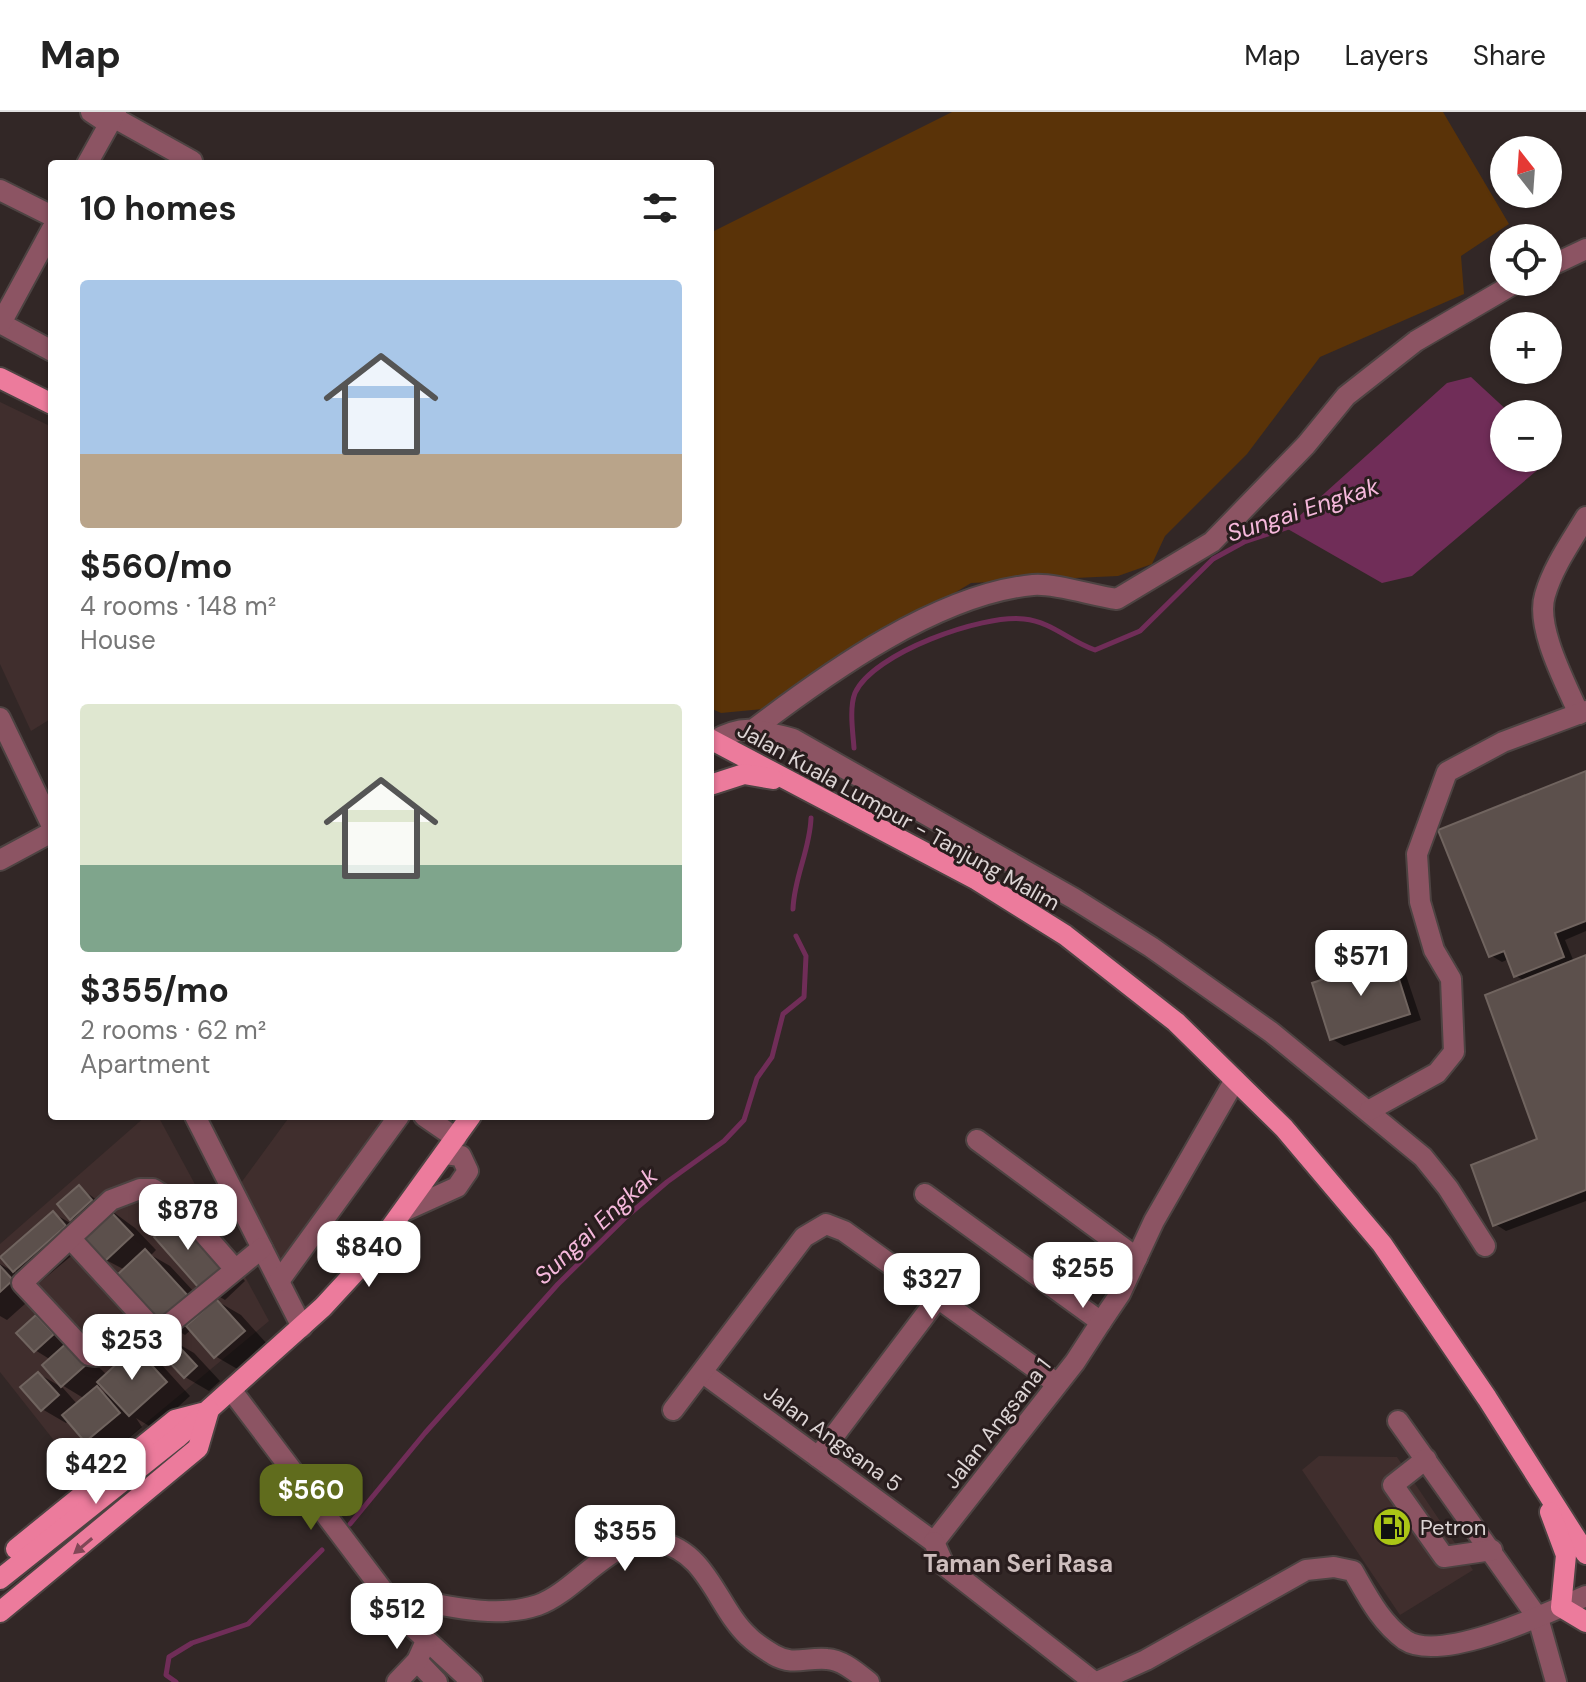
<!DOCTYPE html>
<meta charset="utf-8">
<style>
:root{--surface:#fff;--page:#f2f2f2;--text:#222;--muted:#767676;--line:#e0e0e0;--accent:#606c1d}
body{margin:0;font-family:"DM Sans",sans-serif;background:var(--page);color:var(--text);height:100vh;display:flex;flex-direction:column;font-size:30px;white-space:nowrap}
*{box-sizing:border-box;margin:0}
p{font-size:26px;color:var(--muted)}
.icon{flex:none;width:44px;height:44px;fill:none;stroke:currentColor;stroke-width:2;stroke-linecap:round;stroke-linejoin:round}
.map{position:relative;flex:1;overflow:hidden}
.panel{position:absolute;left:48px;top:48px;width:666px;height:960px;display:flex;flex-direction:column;background:var(--surface);border-radius:8px;box-shadow:0 2px 6px #0004}
.panel>*{flex:none}
.needle{width:52px;rotate:343deg}
.tools{position:absolute;left:1490px;top:24px;display:grid;gap:16px}
.tools a{display:grid;place-items:center;width:72px;height:72px;border-radius:50%;background:var(--surface);box-shadow:0 2px 6px #0004;font-size:40px}
.price{position:absolute;translate:-50% -68px;padding:0 18px;border-radius:16px;background:#fff;color:#222;font-size:26px;line-height:52px;filter:drop-shadow(0 2px 4px #0008)}
.price::after{content:'';position:absolute;left:50%;top:48px;width:24px;height:18px;margin-left:-12px;background:inherit;clip-path:polygon(0 0,100% 0,50% 100%)}
.price.current{background:var(--accent);color:#fff}
ul{padding:0;list-style:none}
li{display:grid;align-content:center;gap:16px;height:424px;padding:0 32px}
li span{display:grid;place-items:center;height:248px;border-radius:8px;color:#555}
li>.icon{margin-inline-start:auto}
span .icon{width:144px;height:144px;fill:#fffc;stroke-width:1}
li b{font-size:34px}
h2{display:flex;justify-content:space-between;align-items:center;height:96px;padding:0 32px;font-size:34px}
header{display:flex;align-items:center;gap:48px;box-sizing:border-box;height:112px;padding:0 40px;background:var(--surface);border-bottom:2px solid var(--line)}
header strong{font-size:38px}
nav{display:flex;gap:44px;margin-inline-start:auto;font-size:28px}
.map>svg:first-child{display:block}
</style>
<header>
<strong>Map</strong>
<nav><a>Map</a><a>Layers</a><a>Share</a></nav>
</header>
<div class="map">
<svg width="1586" height="1570" viewBox="0 0 1586 1570">
<rect width="100%" height="100%" fill="#322726"/>
<g fill="#402e2d">
<polygon points="0,290 52,315 52,606 31,619 0,552"/>
<polygon points="146,1004 158,1004 269,1209 82,1364 0,1260 0,1132"/>
<polygon points="290,1004 389,1004 280,1157 238,1075"/>
<polygon points="1319,1344 1397,1345 1473,1458 1400,1503 1302,1358"/>
</g>
<polygon fill="#5a3308" points="952,0 1443,0 1509,112 1461,144 1464,182 1320,245 1247,342 1165,424 1152,452 1118,464 971,471 763,597 721,601 710,596 710,121"/>
<polygon fill="#702d58" points="1471,265 1511,302 1504,302 1504,346 1542,346 1541,355 1412,464 1382,471 1286,416 1447,271"/>
<g fill="#0007" fill-rule="evenodd">
<polygon points="1586,662 1586,819 1565,828 1574,850 1586,845 1586,1089 1506,1119 1495,1112 1539,1028 1525,869 1516,864 1509,847 1502,850 1490,843"/>
<polygon points="1392,847 1403,854 1421,908 1344,934 1332,927"/>
<polygon points="79,1075 135,1116 156,1138 151,1143 170,1154 209,1196 217,1189 241,1203 268,1233 239,1258 215,1244 192,1217 185,1223 161,1209 125,1158 106,1148 89,1129 38,1172 15,1159 3,1145 53,1101 77,1115 93,1119 71,1106"/>
<polygon points="202,1121 245,1169 225,1188 201,1174"/>
<polygon points="0,1152 16,1161 35,1183 7,1208 0,1204"/>
<path d="M37,1205L61,1219L107,1263L136,1238L160,1251L190,1284L154,1317L136,1306L142,1315L110,1342L86,1328L69,1308L66,1311L42,1297L39,1262L63,1276L78,1293L85,1287L62,1273L51,1248L35,1238ZM102,1273L112,1285L98,1277Z"/>
<polygon points="170,1227 194,1241 220,1269 209,1279 185,1265"/>
</g>
<g fill="none" stroke-linecap="round" stroke-linejoin="round">
<g stroke="#702d58" stroke-width="5">
<path d="M854,636C853,621 849,596 855,581C873,541 982,502 1024,507C1052,510 1069,529 1095,538L1140,519L1213,447L1244,430L1292,414"/>
<path d="M793,797C794,765 810,738 811,706"/>
<polyline points="350,1412 425,1321 558,1172 626,1105 667,1070 724,1029 744,1008 757,966 772,945 783,902 804,885 806,844 796,824"/>
<polyline points="176,1570 166,1563 169,1545 192,1531 248,1512 322,1438"/>
</g>
</g>
<g fill="#5c504c" stroke="#70645f" stroke-width="2">
<polygon points="1586,659 1586,809 1555,821 1564,845 1514,865 1504,839 1489,845 1438,718"/>
<polygon points="1586,843 1586,1078 1493,1114 1471,1053 1537,1027 1485,883"/>
<polygon points="1392,845 1410,902 1330,928 1312,871"/>
<polygon points="79,1073 92,1088 70,1108 57,1092"/>
<polygon points="53,1099 66,1114 13,1160 0,1145"/>
<polygon points="111,1100 133,1123 105,1149 83,1125"/>
<polygon points="177,1104 223,1155 199,1176 154,1125"/>
<polygon points="145,1137 189,1185 160,1211 117,1163"/>
<polygon points="0,1154 13,1168 0,1180"/>
<polygon points="216,1187 245,1219 214,1246 186,1214"/>
<polygon points="36,1203 54,1222 34,1240 16,1221"/>
<polygon points="170,1225 197,1254 184,1266 157,1237"/>
<polygon points="68,1230 87,1252 61,1275 42,1253"/>
<polygon points="135,1235 167,1270 129,1304 97,1270"/>
<polygon points="38,1260 59,1283 41,1299 20,1275"/>
<polygon points="97,1274 120,1301 85,1330 62,1303"/>
</g>
<g fill="none" stroke-linecap="round" stroke-linejoin="round">
<defs>
<g id="minor">
<polyline points="91,0 109,12"/>
<polyline points="113,5 192,49"/>
<polyline points="87,52 116,0"/>
<polyline points="0,78 52,104"/>
<polyline points="1548,155 1586,137"/>
<polyline points="0,211 52,239"/>
<polyline points="1,211 52,117"/>
<path d="M1579,602C1566,572 1535,515 1545,483C1553,455 1571,430 1586,405"/>
<polyline points="0,606 52,714"/>
<path d="M754,617C829,560 938,482 1033,473C1055,471 1094,484 1117,487L1212,430L1306,333L1346,284L1416,229L1517,170"/>
<path d="M713,629C745,611 759,618 793,627L1073,786L1151,835L1271,920L1423,1045L1448,1076L1485,1134"/>
<polyline points="0,748 52,720"/>
<polyline points="1370,998 1437,961 1454,940 1451,867 1434,838 1420,790 1417,742 1447,660 1503,630 1586,599"/>
<polyline points="195,1004 302,1215"/>
<polyline points="424,1004 456,1026"/>
<polyline points="977,1028 1137,1146"/>
<polyline points="925,1082 1101,1210"/>
<polyline points="404,1099 457,1075 468,1059 461,1044 444,1042"/>
<polyline points="70,1126 158,1222"/>
<polyline points="234,1156 178,1092 153,1077 140,1077 111,1088 22,1171 89,1243 96,1244 126,1224 151,1227 262,1136"/>
<polyline points="279,1169 399,1004"/>
<polyline points="703,1261 934,1430"/>
<polyline points="232,1279 406,1509 472,1570"/>
<polyline points="673,1298 804,1125 826,1112 844,1119 1056,1271"/>
<polyline points="1398,1309 1538,1506 1556,1570"/>
<polyline points="818,1345 938,1186"/>
<polyline points="1426,1347 1393,1373 1444,1445 1492,1438"/>
<polyline points="934,1430 1075,1250 1101,1210 1120,1182 1154,1109 1235,968"/>
<polyline points="934,1430 944,1453 1094,1570"/>
<path d="M387,1483C434,1490 491,1509 538,1493C578,1479 613,1420 659,1430C708,1440 717,1496 749,1525C756,1532 766,1538 774,1543C793,1554 807,1545 827,1547C843,1548 857,1561 869,1570"/>
<polyline points="417,1549 437,1570"/>
<polyline points="397,1570 417,1549 426,1529"/>
<path d="M1097,1570L1146,1548L1306,1458L1334,1455L1353,1459C1368,1485 1381,1511 1405,1528C1441,1552 1550,1500 1586,1484"/>
</g>
<g id="major">
<polyline points="0,266 52,292"/>
<polyline points="710,627 977,768 1065,823 1176,910 1284,1016 1382,1132 1487,1286 1586,1442"/>
<polyline points="710,673 744,662 773,667"/>
<polyline points="1550,1400 1566,1443 1561,1495 1586,1510"/>
<polyline points="16,1437 175,1308 202,1301"/>
<polyline points="0,1467 177,1326 323,1195 370,1144 471,1004"/>
<polyline points="0,1500 198,1336 209,1298"/>
</g>
</defs>
<use href="#minor" stroke="#4d4342" stroke-width="24"/>
<use href="#major" stroke="#4d4342" stroke-width="24"/>
<use href="#minor" stroke="#8c5463" stroke-width="20"/>
<use href="#major" stroke="#ec7b9c" stroke-width="20"/>
</g>
<defs><path id="oneway-solid" d="M-6-.8H1V-3.2L6.5 0L1 3.2V.8H-6Z" transform="scale(2)"/></defs>
<use fill="#804756" href="#oneway-solid" transform="translate(83 1434) rotate(140)"/>
<defs>
<symbol id="fuel-disc" viewBox="-11 -11 22 22"><circle r="9.5" fill="#abc616" stroke="#281d1d"/><path d="M-5.5-6h7V0h2V4h1.3V-2.5L3-4.5l.8-.8L6-3V5H2.5V1h-1V6h-7ZM-4.2-4.7v3.2H.2V-4.7Z" fill="#111"/></symbol>
</defs>
<g fill-rule="evenodd">
<use href="#fuel-disc" x="1370" y="1393" width="44" height="44"/>
</g>
<g text-anchor="middle" stroke-width="6" stroke-linejoin="round" paint-order="stroke">
<g font-size="22" fill="#dcd4d4" stroke="#281d1d">
<text transform="translate(899 704) rotate(29)" y="8">Jalan Kuala Lumpur - Tanjung Malim</text>
<text transform="translate(997 1311) rotate(-52)" y="8">Jalan Angsana 1</text>
<text transform="translate(833 1326) rotate(36)" y="8">Jalan Angsana 5</text>
</g>
<g font-size="22" fill="#dcd4d4" stroke="#281d1d" text-anchor="start">
<text x="1420" y="1423">Petron</text>
</g>
<g font-size="24" font-style="italic" fill="#f5b8db" stroke="#281d1d">
<text transform="translate(1303 398) rotate(-18)" y="8">Sungai Engkak</text>
<text transform="translate(596 1114) rotate(-43)" y="8">Sungai Engkak</text>
</g>
<g font-size="24" font-weight="bold" fill="#cdbebd" stroke="#281d1d">
<text x="1018" y="1460">Taman Seri Rasa</text>
</g>
</g>
</svg>
<div class="tools">
<a><svg class="needle" viewBox="-14 -14 28 28"><path d="M0-13l5 13h-10z" fill="#e53935"/><path d="M0 13l5-13h-10z" fill="#767676"/></svg></a>
<a><svg class="icon" aria-label="locate" viewBox="0 0 24 24"><circle cx="12" cy="12" r="6"/><path d="M12 2v4M12 18v4M2 12h4M18 12h4"/></svg></a>
<a>+</a>
<a>−</a>
</div>
<b class="price" style="left:1361px;top:886px">$571</b>
<b class="price" style="left:188px;top:1140px">$878</b>
<b class="price" style="left:369px;top:1177px">$840</b>
<b class="price" style="left:1083px;top:1198px">$255</b>
<b class="price" style="left:932px;top:1209px">$327</b>
<b class="price" style="left:132px;top:1270px">$253</b>
<b class="price" style="left:96px;top:1394px">$422</b>
<b class="price current" style="left:311px;top:1420px">$560</b>
<b class="price" style="left:625px;top:1461px">$355</b>
<b class="price" style="left:397px;top:1539px">$512</b>
<section class="panel">
<h2>10 homes<svg class="icon" aria-label="filters" viewBox="0 0 24 24"><path d="M4 7h16M4 17h16"/><circle cx="9" cy="7" r="2"/><circle cx="15" cy="17" r="2"/></svg></h2>
<ul>
<li><span style="background:linear-gradient(#a9c7e8 70%,#b9a48a 0)"><svg class="icon" aria-label="home" viewBox="0 0 24 24"><path d="M3 11l9-7 9 7M6 9v11h12V9"/></svg></span><div><b>$560/mo</b><p>4 rooms · 148 m²</p><p>House</p></div></li>
<li><span style="background:linear-gradient(#dfe7d0 65%,#7fa58c 0)"><svg class="icon" aria-label="home" viewBox="0 0 24 24"><path d="M3 11l9-7 9 7M6 9v11h12V9"/></svg></span><div><b>$355/mo</b><p>2 rooms · 62 m²</p><p>Apartment</p></div></li>
</ul>
</section>
</div>
